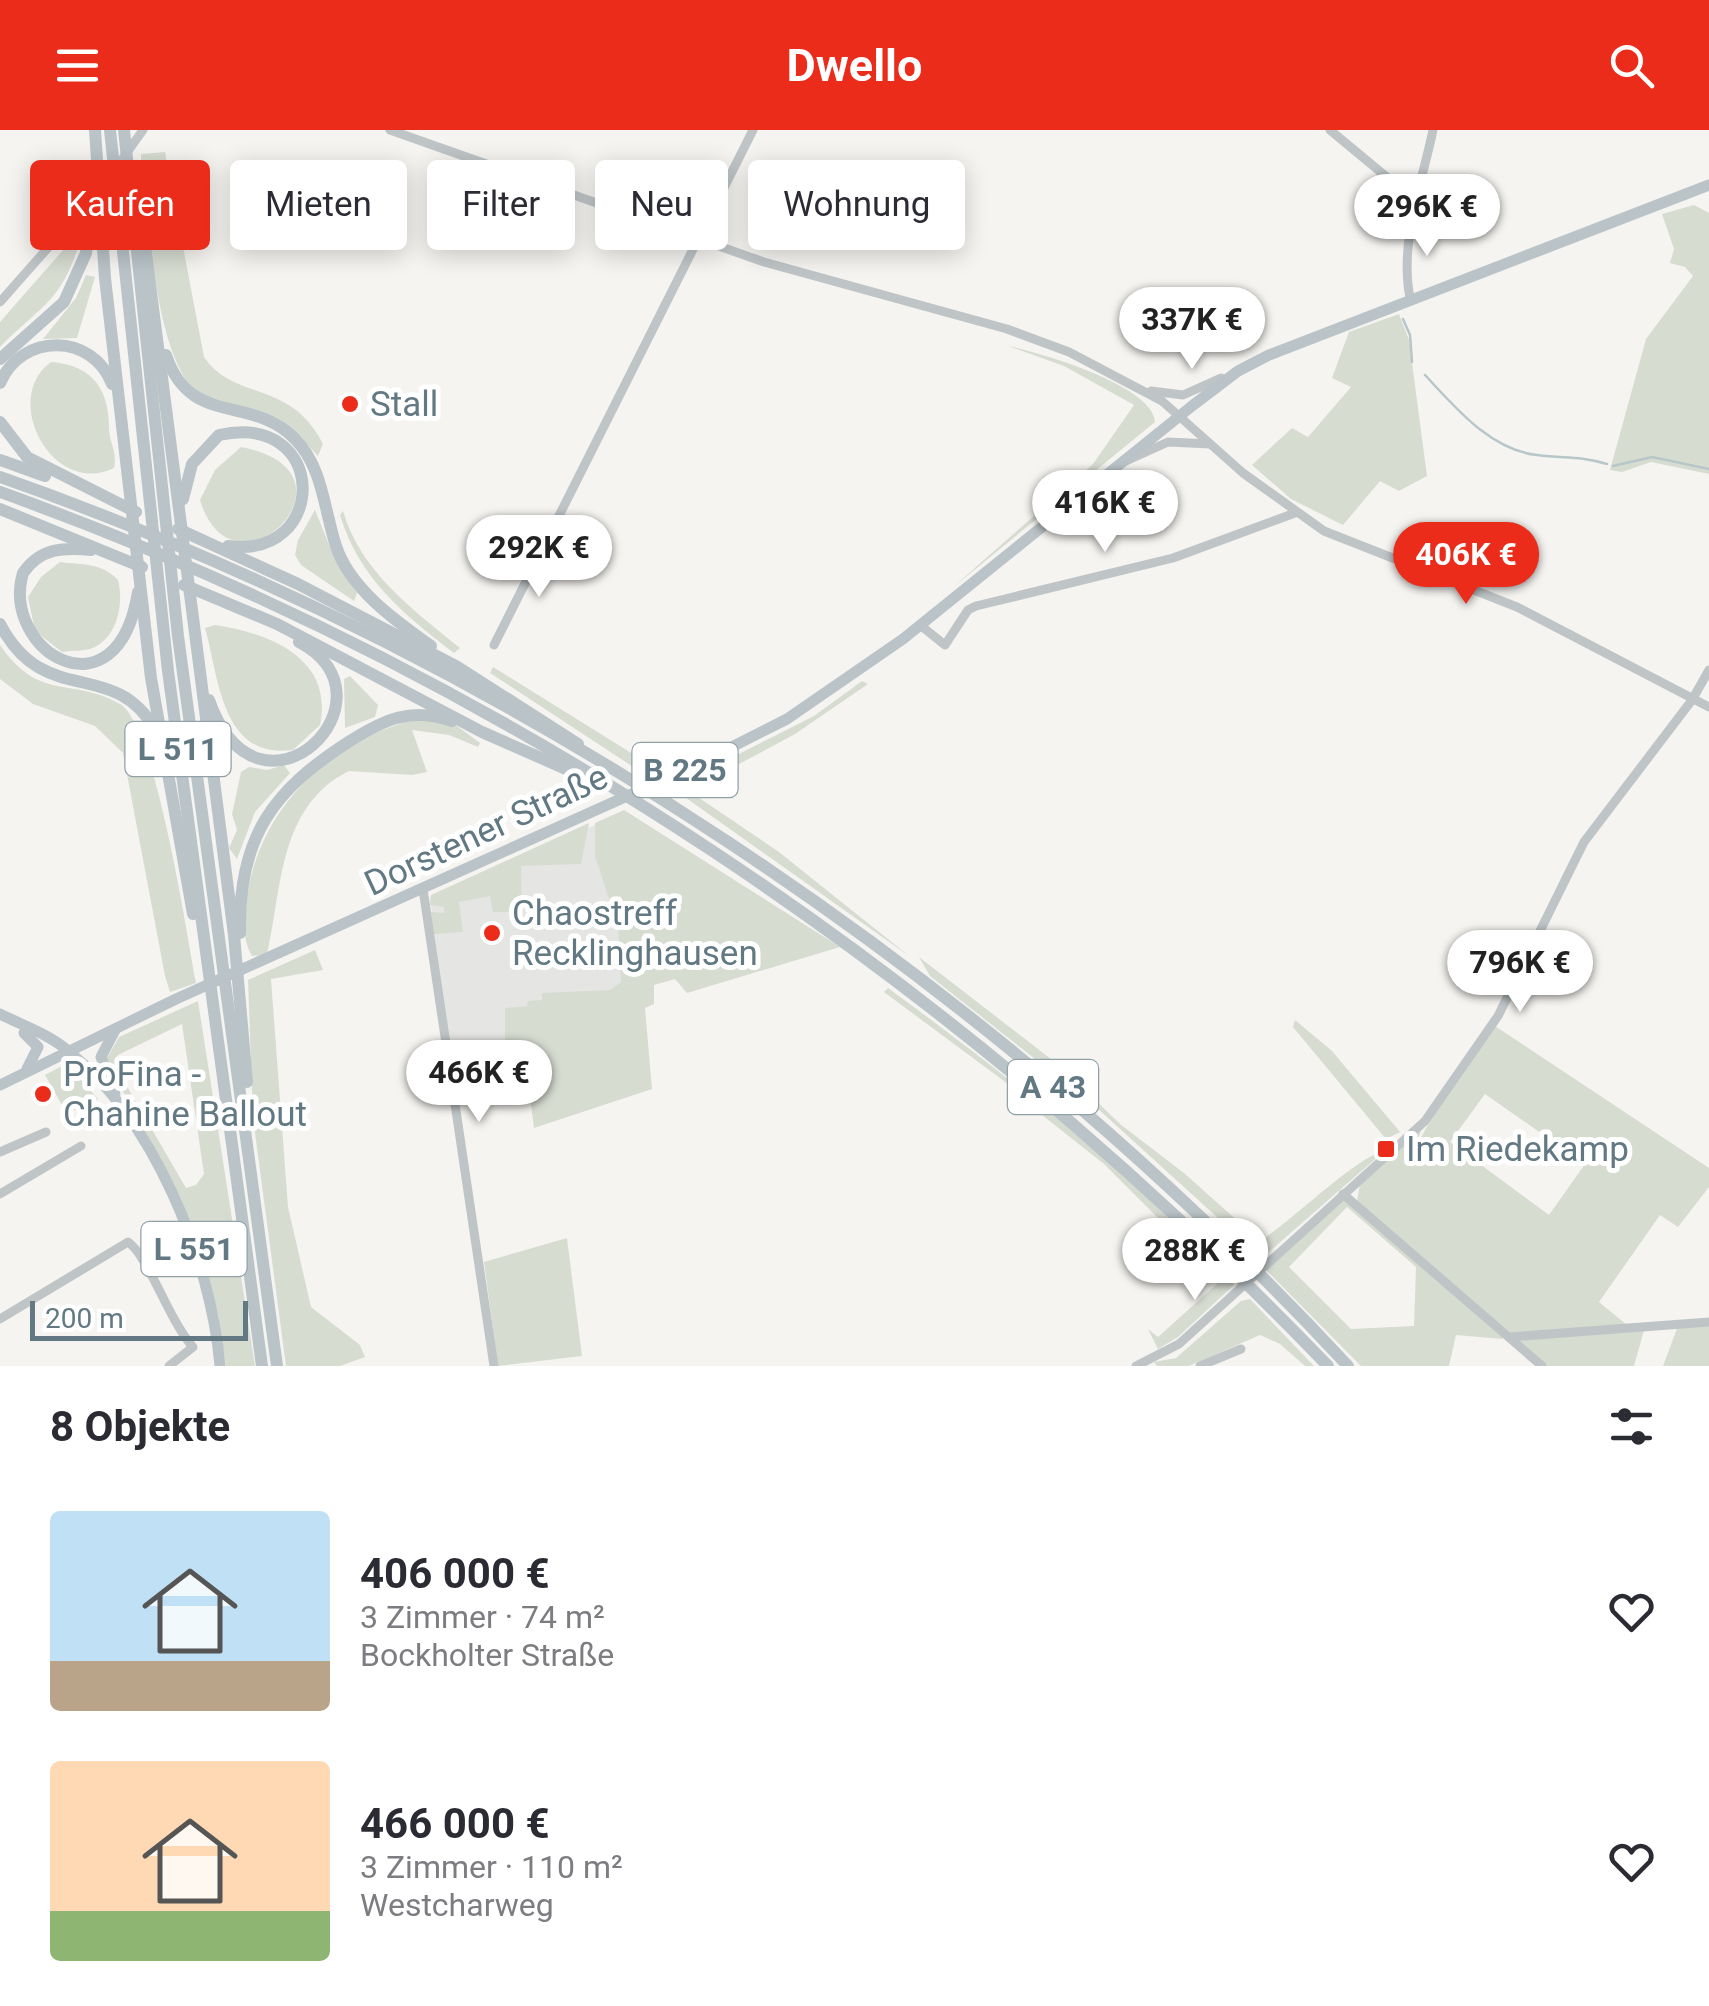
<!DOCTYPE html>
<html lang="de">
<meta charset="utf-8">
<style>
:root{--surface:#fff;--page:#f7f7f7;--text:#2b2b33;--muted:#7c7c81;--accent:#eb2c1a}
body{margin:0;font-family:Roboto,sans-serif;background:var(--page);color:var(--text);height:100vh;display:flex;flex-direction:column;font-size:38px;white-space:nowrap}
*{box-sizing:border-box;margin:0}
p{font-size:32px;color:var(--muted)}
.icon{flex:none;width:55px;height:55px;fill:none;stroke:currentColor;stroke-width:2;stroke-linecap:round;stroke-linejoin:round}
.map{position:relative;height:1236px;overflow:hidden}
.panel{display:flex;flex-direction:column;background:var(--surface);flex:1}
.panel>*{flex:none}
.guide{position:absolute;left:30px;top:30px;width:1000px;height:90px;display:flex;gap:20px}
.scale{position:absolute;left:30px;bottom:25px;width:218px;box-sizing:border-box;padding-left:10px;border:5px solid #627983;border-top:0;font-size:28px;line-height:35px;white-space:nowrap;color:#627983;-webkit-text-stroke:8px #fff;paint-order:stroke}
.price{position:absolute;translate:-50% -85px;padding:0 22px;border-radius:35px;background:#fff;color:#222;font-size:32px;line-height:65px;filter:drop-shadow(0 2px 5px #0008)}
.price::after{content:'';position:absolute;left:50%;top:60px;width:30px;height:22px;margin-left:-15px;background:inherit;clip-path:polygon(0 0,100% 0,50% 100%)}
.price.selected{background:var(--accent);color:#fff}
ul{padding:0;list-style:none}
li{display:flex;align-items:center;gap:30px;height:250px;padding:0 50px}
li span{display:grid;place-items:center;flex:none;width:280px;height:200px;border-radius:10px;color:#555}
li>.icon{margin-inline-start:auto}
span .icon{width:120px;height:120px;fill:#fffc;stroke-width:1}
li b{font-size:42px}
h2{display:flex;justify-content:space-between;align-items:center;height:120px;padding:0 50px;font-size:42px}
.chip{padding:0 35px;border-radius:10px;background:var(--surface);box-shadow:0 5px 25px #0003;font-size:35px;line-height:90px}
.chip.selected{background:var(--accent);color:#fff}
header{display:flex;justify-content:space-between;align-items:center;height:130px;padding:0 50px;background:var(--accent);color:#fff;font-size:45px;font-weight:700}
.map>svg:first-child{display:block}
</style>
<header><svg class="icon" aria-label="menu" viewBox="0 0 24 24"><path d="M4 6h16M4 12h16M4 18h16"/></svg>Dwello<svg class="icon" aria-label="search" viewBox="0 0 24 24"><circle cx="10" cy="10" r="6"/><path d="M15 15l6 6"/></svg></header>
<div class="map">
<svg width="1709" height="1236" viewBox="0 0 1709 1236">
<rect width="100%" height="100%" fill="#f5f4f1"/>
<polygon fill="#e5e6e4" points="615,686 645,877 451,933 430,768"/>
<g fill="#d7dcd1" fill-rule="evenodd">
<path d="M165,22L204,227C235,272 290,249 323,314L318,326C278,280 250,294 205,269C155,240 150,94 141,39V24Z"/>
<polygon points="1694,75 1709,83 1709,344 1651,332 1622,342 1610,340 1646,209 1693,146 1685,137 1670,133 1674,119 1662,84"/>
<path d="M71,111L79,114C61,173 39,177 0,217V192Z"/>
<polygon points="86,145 95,147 77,208 43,209 76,168"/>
<polygon points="1399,184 1409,210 1427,346 1399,361 1380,351 1343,395 1291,369 1252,335 1292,298 1308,307 1351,257 1332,248 1349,202"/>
<path d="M1008,216C1039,222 1154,256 1155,292L951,459L1093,334L1134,275L1064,236Z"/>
<path d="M51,232C94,235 109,261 109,298C109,312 118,323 114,338C53,368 0,269 51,232Z"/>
<path d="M241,317C372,342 233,480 200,370L215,340Z"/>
<polygon points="315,380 332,422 357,463 354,471 301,435 295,425 298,410"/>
<path d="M343,381C361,442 412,479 460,518L454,523C403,484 359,448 340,385Z"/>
<path d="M60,432C82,435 101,432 118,450C124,473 118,505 95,517C86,522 72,520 62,522L35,501L28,467L41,447Z"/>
<path d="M215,495C270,503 334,529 320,595L293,620C221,630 219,547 205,498Z"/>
<path d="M0,515C40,573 70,546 120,574C155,594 187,805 196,853L170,862L165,846L123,623L95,596L33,574L0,549Z"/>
<polygon points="493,537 657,639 647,646 490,543"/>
<polygon points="350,546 378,575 375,587 345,598 344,549"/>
<polygon points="862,551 868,554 795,604 689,661 779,722 909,826 672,658 814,586"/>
<path d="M419,588L457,596L480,613L478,617L449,605L412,600L427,642L412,645L349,641C278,676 282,760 267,825L252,826C241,807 244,786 247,766C261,675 332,610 419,588Z"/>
<polygon points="284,635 290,643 255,682 237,729 229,718 237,700 232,684 241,642 249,637 267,640"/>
<polygon points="624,680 840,817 687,863 675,849 654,855 654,874 645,878 652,959 534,998 524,919 514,921 505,914 505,878 527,876 528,871 542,870 542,863 610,860 621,852 618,796 595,726 595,693"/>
<polygon points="589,693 581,734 521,736 522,782 493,782 490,766 459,772 463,802 434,804 431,782 444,783 444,777 430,775 431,765"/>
<polygon points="315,820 323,840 271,849 288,1077 311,1177 360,1215 365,1227 340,1236 286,1236 253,988 248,850"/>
<path d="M919,827L1060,936L1120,994L1184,1043L1260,1111C1286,1096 1362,1022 1382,1023L1262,1128L1097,978L930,846Z"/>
<path d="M888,858C1010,947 1132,1044 1234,1155L1178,1207L1158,1219L1148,1199L1158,1207L1218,1153L1211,1141L1104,1034L1037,981L1036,975L884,862Z"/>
<path d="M198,871L255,1236H226L218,1184L181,1069L106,930L119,907ZM182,894L204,1044L196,1055L186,1058L118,941V925Z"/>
<polygon points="1295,890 1332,921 1400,1002 1386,1009 1293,897"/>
<path d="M1495,896L1709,1038V1057L1678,1097L1660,1085L1599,1172L1627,1195L1646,1193L1634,1236H1545L1357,1071L1360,1054L1422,997L1413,1025C1432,979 1468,939 1495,896ZM1485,964L1585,1034L1549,1085L1450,1012Z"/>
<polygon points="60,937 73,941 98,969 67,984 45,945"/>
<path d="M1343,1067L1504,1205L1502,1209L1456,1205L1449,1236H1361L1263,1137ZM1347,1077L1416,1137L1414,1196L1351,1199L1289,1137Z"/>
<polygon points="567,1108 582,1226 498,1236 484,1132"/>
<polygon points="1250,1169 1314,1236 1305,1236 1280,1214 1260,1205 1189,1236 1157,1236 1154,1232 1176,1228 1241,1171"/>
<polygon points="1709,1193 1709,1236 1663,1236 1678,1196"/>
</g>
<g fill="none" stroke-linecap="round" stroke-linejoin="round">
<g stroke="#b7c7c9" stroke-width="2.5">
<polyline points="1403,189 1410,205 1412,232"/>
<path d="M1425,245C1455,277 1490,320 1537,325C1566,329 1576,325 1607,334"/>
<polyline points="1613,336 1652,327 1709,339"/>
</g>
<g stroke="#bfc5c7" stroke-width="9">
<polyline points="390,0 764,132 1007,199 1069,222 1162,271 1243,343 1324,401 1517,477 1709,577"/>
<polyline points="1330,0 1418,73"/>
<path d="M1410,168C1399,113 1422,53 1433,0"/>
<polyline points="0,172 106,52 143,0"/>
<polyline points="1151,261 1183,265 1221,248"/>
<polyline points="1126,331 1168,312 1210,314"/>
<polyline points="920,495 945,515 968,480 976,476 1173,428 1295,383"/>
<polyline points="494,515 753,0"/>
<polyline points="423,759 494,1236"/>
<polyline points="0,1022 46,1002"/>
<polyline points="0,1064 81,1016"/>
<polyline points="1343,1064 1542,1236"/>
<path d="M0,1189L128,1112C148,1125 169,1191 193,1217L169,1236"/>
<polyline points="1509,1207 1709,1192"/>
<polyline points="1136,1236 1179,1214 1425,991 1498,886 1584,712 1692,570 1709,540"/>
<polyline points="1200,1236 1241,1219"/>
</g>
<g stroke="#bac4c8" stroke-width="11">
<path d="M0,884C22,895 48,904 67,920C153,988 211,1129 220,1236"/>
<polyline points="24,903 38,917 27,939"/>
<polyline points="0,955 176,869 696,635 787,589 903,509 1192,276 1238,241 1269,225 1709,55"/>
<polyline points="115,964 101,927 115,900"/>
</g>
<g stroke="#bac4c8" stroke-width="12">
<polyline points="95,0 105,148 151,548 193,784"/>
<polyline points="110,0 168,541 262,1236"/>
<polyline points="124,0 178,506 277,1236"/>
<polyline points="137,54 234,805 247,952"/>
<path d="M166,225C190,298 252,264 295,309C323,337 324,380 336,416C350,459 396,491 431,516"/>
<polyline points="0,229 64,172 86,123 92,71"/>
<path d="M0,253C22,202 93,203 112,254"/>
<polyline points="0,292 27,327 136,382"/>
<polyline points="0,330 45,346"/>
<path d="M0,347C504,524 985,845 1348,1236"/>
<path d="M0,362C505,543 957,850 1328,1236"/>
<path d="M183,369L192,334L219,305C329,281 329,430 228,416"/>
<polyline points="0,379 142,437"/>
<polyline points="178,399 298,454 456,536 578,614"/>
<path d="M91,420C64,417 40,418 23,443C0,521 117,592 138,462"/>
<polyline points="184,455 277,494 482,602 575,643"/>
<path d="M0,494C45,580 112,526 155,599"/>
<path d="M209,570C259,712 405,568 299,512"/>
<path d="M240,803C238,707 273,660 350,611C385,589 411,577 452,591"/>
</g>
</g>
<g fill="#eb2c1a" stroke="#fff" stroke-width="4">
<circle cx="350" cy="274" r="10"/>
<circle cx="492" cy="803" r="10"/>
<circle cx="43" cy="964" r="10"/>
<rect x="1376" y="1009" width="20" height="20" rx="5"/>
</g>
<g text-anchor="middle" stroke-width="10" stroke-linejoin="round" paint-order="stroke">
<g fill="#fff" stroke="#91a1a8" stroke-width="2.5">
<rect x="125.5" y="592" width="105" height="54" rx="8"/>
<rect x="632.5" y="613" width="105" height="54" rx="8"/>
<rect x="1008" y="930" width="90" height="54" rx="8"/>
<rect x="141.5" y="1092" width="105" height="54" rx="8"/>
</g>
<g font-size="32" font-weight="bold" fill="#627983">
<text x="178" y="630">L 511</text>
<text x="685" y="651">B 225</text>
<text x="1053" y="968">A 43</text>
<text x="194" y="1130">L 551</text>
</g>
<g font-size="35" fill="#627983" stroke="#fff" text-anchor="start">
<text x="370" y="286">Stall</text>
<text x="512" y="795">Chaostreff<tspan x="512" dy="40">Recklinghausen</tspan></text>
<text x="63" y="956">ProFina -<tspan x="63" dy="40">Chahine Ballout</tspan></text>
<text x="1406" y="1031">Im Riedekamp</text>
</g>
<g font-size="35" fill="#627983" stroke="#fff">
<text transform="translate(486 700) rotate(-25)" y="12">Dorstener Straße</text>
</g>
</g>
</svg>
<div class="scale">200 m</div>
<b class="price" style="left:1427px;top:129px">296K €</b>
<b class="price" style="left:1192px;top:242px">337K €</b>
<b class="price" style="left:1105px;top:425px">416K €</b>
<b class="price" style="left:539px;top:470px">292K €</b>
<b class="price selected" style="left:1466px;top:477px">406K €</b>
<b class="price" style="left:1520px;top:885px">796K €</b>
<b class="price" style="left:479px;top:995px">466K €</b>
<b class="price" style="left:1195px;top:1173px">288K €</b>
<div class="guide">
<a class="chip selected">Kaufen</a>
<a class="chip">Mieten</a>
<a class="chip">Filter</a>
<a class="chip">Neu</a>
<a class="chip">Wohnung</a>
</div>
</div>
<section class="panel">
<h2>8 Objekte<svg class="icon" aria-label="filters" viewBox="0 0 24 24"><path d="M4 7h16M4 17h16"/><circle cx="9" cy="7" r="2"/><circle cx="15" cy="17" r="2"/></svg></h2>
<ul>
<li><span style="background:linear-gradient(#bfe0f5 75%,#b9a48a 0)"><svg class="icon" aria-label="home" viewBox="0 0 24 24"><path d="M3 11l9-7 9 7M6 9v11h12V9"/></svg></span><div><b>406 000 €</b><p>3 Zimmer · 74 m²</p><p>Bockholter Straße</p></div><svg class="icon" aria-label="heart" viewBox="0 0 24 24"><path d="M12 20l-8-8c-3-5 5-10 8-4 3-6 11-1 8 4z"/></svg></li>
<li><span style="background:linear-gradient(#ffd9b3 75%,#8fb573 0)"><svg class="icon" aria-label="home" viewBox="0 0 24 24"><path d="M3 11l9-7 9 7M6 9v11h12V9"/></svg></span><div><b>466 000 €</b><p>3 Zimmer · 110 m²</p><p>Westcharweg</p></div><svg class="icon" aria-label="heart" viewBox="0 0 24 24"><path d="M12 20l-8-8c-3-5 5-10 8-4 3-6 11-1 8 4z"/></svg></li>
</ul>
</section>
